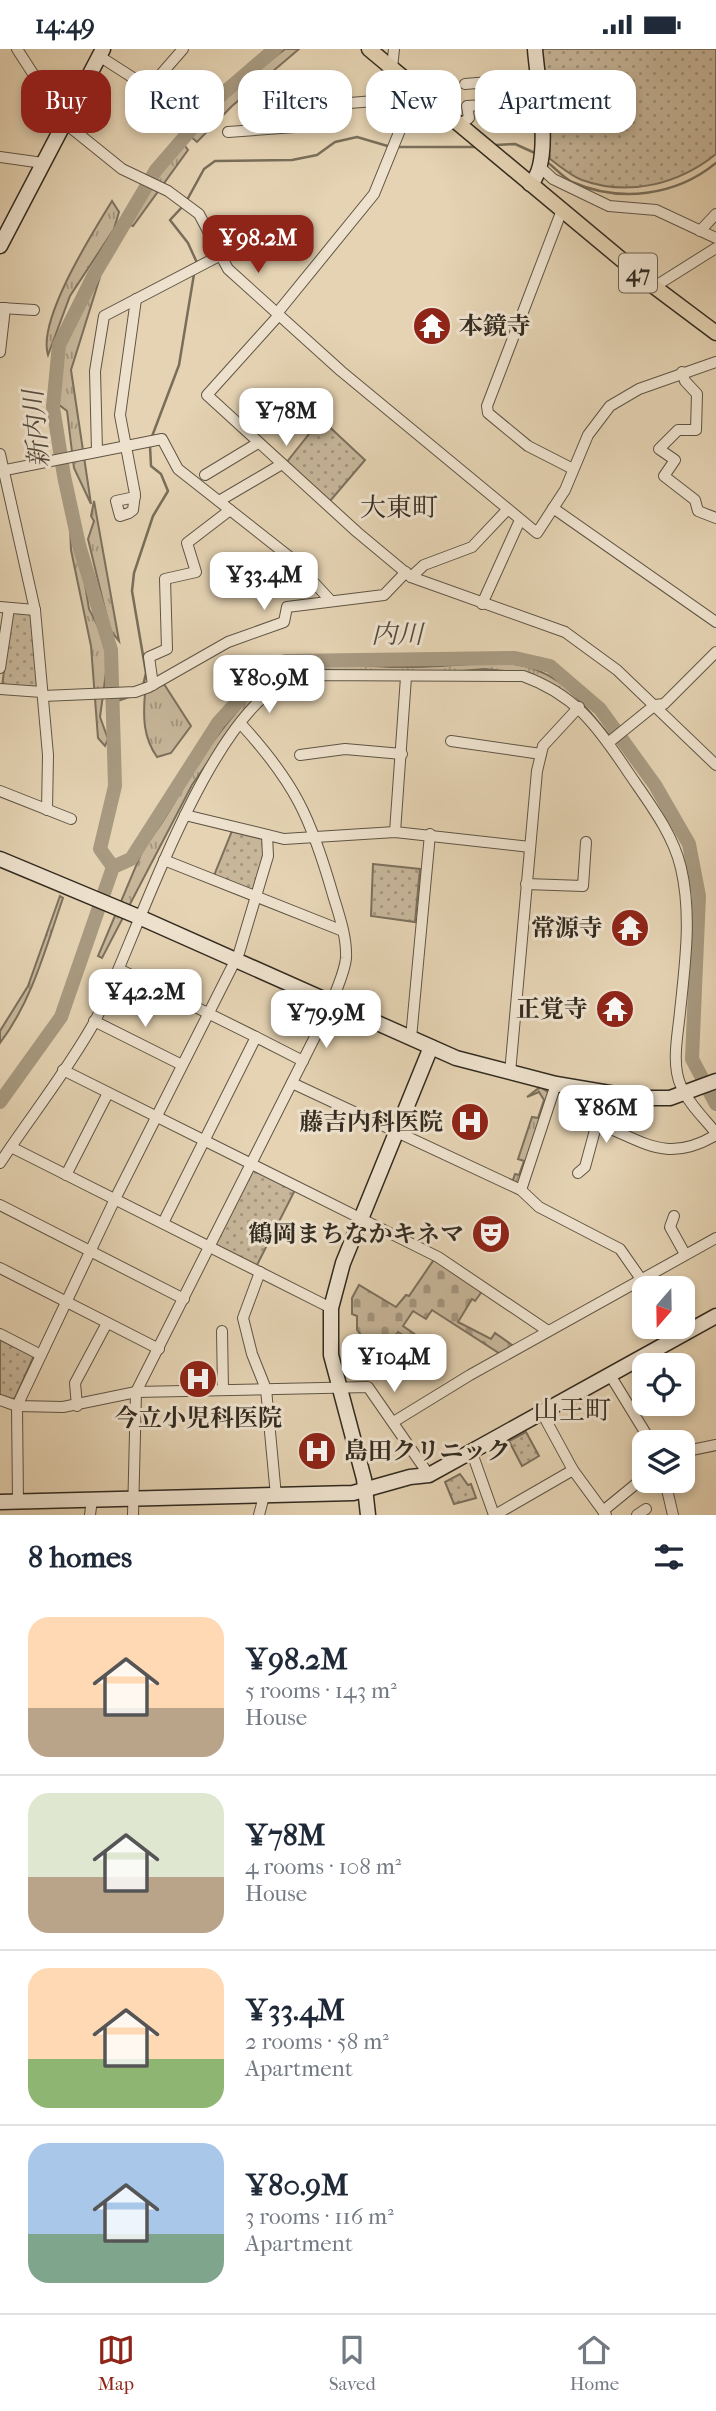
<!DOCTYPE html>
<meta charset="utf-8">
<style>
:root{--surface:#fff;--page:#f2f2f3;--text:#1f2937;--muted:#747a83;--line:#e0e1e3;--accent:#8f2418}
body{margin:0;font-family:"IM FELL French Canon","Noto Serif JP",serif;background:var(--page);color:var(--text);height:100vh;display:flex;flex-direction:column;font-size:26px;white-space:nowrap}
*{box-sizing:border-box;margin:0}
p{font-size:23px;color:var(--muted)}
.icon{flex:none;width:38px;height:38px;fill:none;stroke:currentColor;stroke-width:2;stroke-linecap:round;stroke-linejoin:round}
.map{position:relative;height:1466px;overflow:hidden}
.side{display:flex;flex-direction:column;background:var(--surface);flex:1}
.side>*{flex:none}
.top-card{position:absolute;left:21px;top:21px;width:676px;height:63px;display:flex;gap:14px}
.needle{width:46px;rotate:200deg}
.tools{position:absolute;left:632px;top:1227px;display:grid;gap:14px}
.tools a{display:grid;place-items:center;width:63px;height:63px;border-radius:14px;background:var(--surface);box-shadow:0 4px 10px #0003;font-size:35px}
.price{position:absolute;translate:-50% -60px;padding:0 16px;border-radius:14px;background:#fff;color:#222;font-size:23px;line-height:46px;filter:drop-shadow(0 2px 4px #0008)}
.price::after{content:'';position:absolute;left:50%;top:42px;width:21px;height:16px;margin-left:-10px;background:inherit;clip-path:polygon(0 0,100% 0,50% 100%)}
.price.on{background:var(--accent);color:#fff}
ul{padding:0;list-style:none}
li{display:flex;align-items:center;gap:21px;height:175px;padding:0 28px}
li+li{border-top:2px solid var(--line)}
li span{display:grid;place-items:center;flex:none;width:196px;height:140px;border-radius:21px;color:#555}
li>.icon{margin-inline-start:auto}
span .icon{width:84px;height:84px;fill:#fffc;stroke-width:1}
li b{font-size:30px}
h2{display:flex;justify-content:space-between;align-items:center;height:84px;padding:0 28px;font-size:30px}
.tag{padding:0 24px;border-radius:21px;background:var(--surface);box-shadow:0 4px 10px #0003;font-size:24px;line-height:63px}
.tag.on{background:var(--accent);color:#fff}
.status{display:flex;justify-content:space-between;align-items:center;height:49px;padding:0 35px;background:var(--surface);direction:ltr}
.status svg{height:19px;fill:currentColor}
.tabs{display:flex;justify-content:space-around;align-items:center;height:98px;border-top:2px solid var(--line);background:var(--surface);font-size:19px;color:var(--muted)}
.tabs a{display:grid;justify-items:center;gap:4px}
.tabs .on{color:var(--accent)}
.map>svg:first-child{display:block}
</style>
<div class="status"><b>14:49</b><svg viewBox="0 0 49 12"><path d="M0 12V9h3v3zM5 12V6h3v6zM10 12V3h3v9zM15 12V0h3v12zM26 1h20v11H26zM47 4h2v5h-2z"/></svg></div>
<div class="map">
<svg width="716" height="1466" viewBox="0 0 716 1466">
<defs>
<pattern id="grass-tufts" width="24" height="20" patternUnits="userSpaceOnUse" patternTransform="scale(1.75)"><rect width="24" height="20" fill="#c7b69a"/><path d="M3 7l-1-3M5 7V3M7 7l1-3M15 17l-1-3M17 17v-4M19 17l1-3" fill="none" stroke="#a2947d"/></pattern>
<pattern id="cemetery-stones" width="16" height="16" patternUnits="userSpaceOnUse" patternTransform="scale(1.75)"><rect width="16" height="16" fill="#c7b69a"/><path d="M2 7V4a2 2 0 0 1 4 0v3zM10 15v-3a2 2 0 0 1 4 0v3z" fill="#a2947d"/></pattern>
<pattern id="park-dots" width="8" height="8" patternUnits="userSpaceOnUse" patternTransform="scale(1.75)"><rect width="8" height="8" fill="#c7b69a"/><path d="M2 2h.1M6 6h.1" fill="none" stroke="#a2947d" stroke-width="1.8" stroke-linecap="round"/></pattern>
</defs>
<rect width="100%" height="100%" fill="#e5d3b3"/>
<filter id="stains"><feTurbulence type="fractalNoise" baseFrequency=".00286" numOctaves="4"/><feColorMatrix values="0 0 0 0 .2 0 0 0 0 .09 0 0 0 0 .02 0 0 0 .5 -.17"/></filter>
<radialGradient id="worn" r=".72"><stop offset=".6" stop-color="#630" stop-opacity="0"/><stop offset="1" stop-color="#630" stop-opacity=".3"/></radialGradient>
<g fill="url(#grass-tufts)" stroke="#7c705d" stroke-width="2">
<polygon points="285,0 299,0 232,57 197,93 190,87 224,48"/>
<polygon points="183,94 188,101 133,177 127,175 163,116"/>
<path d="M112,152L119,163L114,180L70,247L48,306C37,271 93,183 112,152Z"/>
<polygon points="100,228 71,321 91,455 74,419 67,362 58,355 61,299"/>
<polygon points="94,452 119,592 110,581 88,490 94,472 91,467"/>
<polygon points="70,479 82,517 89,560 102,585 108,609 100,668 108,690 105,697 98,689 91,597 71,501"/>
<path d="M499,613C556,617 575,645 609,686L606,688L573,649L524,624L484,620L439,624L299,620L277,630L228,684L192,736L102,909L98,907L146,793C161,781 183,736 196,717C215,687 239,659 263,632C304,606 349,617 395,618C430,619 465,615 499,613Z"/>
<path d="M164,635L191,677L171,704L157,708C143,688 143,668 145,644Z"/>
<path d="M60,847L63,849C46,898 32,952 0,994V982L28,937Z"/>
<polygon points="540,1038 551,1045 519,1136 512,1134 515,1125 519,1126 524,1112 518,1110 532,1068 538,1069 544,1051 539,1043 527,1048"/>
</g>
<polygon fill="url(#cemetery-stones)" stroke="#7c705d" stroke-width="2" points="435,1209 483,1241 475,1252 472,1250 458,1273 491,1290 495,1284 515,1298 502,1306 432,1261 426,1270 413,1262 403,1277 416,1286 412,1292 398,1283 386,1299 392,1303 371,1320 362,1305 358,1305 355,1292 361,1286 357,1281 357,1267 352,1265 352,1249 359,1236 396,1258 406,1246 409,1247"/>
<g fill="url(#park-dots)" stroke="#7c705d" stroke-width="2">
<path d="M540,0H716V105C679,135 629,148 582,131C571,127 560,117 550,110Z"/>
<polygon points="321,370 365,411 330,452 286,414"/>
<polygon points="15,562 27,563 33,569 39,641 2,638 11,565"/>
<polygon points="232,782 266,789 267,798 255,847 213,829"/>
<polygon points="373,815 420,820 415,873 371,867"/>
<polygon points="255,1121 295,1141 256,1218 218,1199 215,1193 251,1122"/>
<polygon points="0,1288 31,1303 33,1309 15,1349 11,1351 0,1347"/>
<polygon points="526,1383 539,1407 522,1417 509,1392"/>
<polygon points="460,1425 468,1436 471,1435 476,1449 454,1455 445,1433"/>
</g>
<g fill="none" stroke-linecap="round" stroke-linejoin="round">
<g stroke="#796e5a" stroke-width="2.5">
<polyline points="495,96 515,95 535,104"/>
<polyline points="397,98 478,98"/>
<path d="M546,112C555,119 563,128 572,133C620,154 676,147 716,114"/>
<polyline points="187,151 204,120 215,112 292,111 317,106 335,93 357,88 391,98"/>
<polyline points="184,156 170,171 188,194 198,216"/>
<polyline points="151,390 179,316 194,225"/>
<polyline points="143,637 146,624 132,542 134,524 153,467 168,442 161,425 151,417 150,397"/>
<polyline points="111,654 137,645"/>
</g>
<g stroke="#a89a81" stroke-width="14">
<polyline points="113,818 100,800 115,737 111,601 79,496 64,427 53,358 59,296 94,226 156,121 219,48 275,0"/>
<polyline points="0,1053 61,968 113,818 131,810 218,674 262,625 285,612 515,609 550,617 600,660 655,736 689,795 699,847 692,1010 716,1055"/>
</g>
<defs>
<g id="street">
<polyline points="17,0 65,74 122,120 168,142 199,165 228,220 341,322 537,484 565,441 588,386 610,357 639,340 716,313"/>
<polyline points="99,7 149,39 183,0"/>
<polyline points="392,19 394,0"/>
<polyline points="465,35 537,29"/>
<polyline points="251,62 399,50"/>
<polyline points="459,76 469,69 467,57 539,53"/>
<polyline points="228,83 323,76 321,56"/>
<polyline points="0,108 43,114"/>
<polyline points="541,119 553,130 609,157 656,161 716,189"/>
<polyline points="562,161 487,357 488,364 528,397 573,420"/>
<polyline points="700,182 716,165"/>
<polyline points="654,238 716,199"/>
<polyline points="1,259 34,261"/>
<polyline points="278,263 374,145 400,81 399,25"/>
<polyline points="279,266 207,346 357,483 411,528 565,583 617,621 716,716"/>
<polyline points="0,303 5,259"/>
<polyline points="682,323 685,332 697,345 696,381 678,381 659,400 675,411 664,427 695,451 698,462 716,469"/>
<polyline points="97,402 95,322 104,267 219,207"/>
<polyline points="0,405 35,561 48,706 47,761"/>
<polyline points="0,422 162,390 178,420 291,509 331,552"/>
<polyline points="205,426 258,394"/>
<polyline points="135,448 116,452 120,467 129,464 133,461 135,445 120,366 136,250"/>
<polyline points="219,452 282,415"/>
<polyline points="553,459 716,573"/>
<polyline points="411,528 424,516 472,498 507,461"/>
<polyline points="482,555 520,471"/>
<polyline points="0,558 35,561"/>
<polyline points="0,619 9,559"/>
<polyline points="153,636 149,608 167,600 165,530 196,523 187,494 230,461"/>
<polyline points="0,640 42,643"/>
<polyline points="43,647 135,643 149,638 228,593 284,573 287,558 384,546 406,523"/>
<polyline points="451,692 541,705"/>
<polyline points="608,694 655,656 664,655 716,603"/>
<polyline points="300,706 345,700 402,705"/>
<polyline points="0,742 71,770"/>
<polyline points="185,766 284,790 395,783 530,798"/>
<polyline points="395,783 406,628"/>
<polyline points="164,811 343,882"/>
<polyline points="526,835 583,837 586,793"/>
<polyline points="119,920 256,988"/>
<polyline points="94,972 182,1016"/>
<polyline points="411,989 430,785"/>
<polyline points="63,1021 438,1208 548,1282"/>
<polyline points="510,1024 537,722 543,697 579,658"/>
<polyline points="292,1034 521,1141 539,1158 620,1200 641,1230"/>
<path d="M596,1074C643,1091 665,1116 716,1086"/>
<polyline points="11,1098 331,1259"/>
<path d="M0,1114C31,1067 68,1021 95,972C135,897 214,636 306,626L523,627C573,645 595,674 624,717C645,749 672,781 681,819C692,866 685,915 680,963C678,985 671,1015 681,1037C688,1054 704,1069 716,1084"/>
<polyline points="578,1124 585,1118 605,1044"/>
<polyline points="66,1126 108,1044"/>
<polyline points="521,1141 556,1035"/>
<polyline points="0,1156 184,1250"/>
<polyline points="674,1167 670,1178 685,1205"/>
<polyline points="163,1174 256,988 303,1012"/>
<polyline points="0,1219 159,1300"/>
<polyline points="260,1223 243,1269 252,1305 266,1340 276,1447"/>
<polyline points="670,1278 677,1289"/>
<polyline points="222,1282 223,1341"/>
<polyline points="0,1285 39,1305"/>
<polyline points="610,1326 651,1393"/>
<polyline points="0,1351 17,1357 63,1358 136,1343 368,1338 429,1426"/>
<polyline points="77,1357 75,1334 107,1274"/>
<polyline points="542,1364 573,1421 606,1466"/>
<polyline points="395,1372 470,1326 716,1189"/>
<polyline points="682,1403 716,1396"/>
<polyline points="472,1404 494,1466"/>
<polyline points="665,1432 673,1466"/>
<polyline points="18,1453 17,1357 115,1150 239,904 268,807 267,786"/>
<polyline points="603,1462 642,1430"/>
<polyline points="90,1466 92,1450"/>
<path d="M133,1466L136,1343L332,954C336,940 345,923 346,909C347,888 339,866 333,846C311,769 295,734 241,675"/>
<polyline points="259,1466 264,1447"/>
<polyline points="495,1466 573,1421"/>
<polyline points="637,1466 646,1460"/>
</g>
<g id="secondary">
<path d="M530,135C554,116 537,31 535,0"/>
<polyline points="0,197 103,0"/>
<polyline points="0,810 139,868 456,1009 556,1035 639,1049 670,1049 716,1032"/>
<polyline points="0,1453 353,1444 410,1428 429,1426 716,1267"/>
<polyline points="368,1466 364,1430 331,1306 331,1259 343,1214 431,998"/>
</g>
<polyline id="primary" points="369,0 652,236 716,284"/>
</defs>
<use href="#street" stroke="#5f5545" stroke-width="12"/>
<use href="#secondary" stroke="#322b20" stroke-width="17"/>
<use href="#primary" stroke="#322b20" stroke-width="17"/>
<use href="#street" stroke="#eee2ce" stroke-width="10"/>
<use href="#secondary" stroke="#eee2ce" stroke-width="14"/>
<use href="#primary" stroke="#e5d3b3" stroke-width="14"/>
</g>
<defs>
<symbol id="temple-disc" viewBox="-11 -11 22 22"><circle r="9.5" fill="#8f2418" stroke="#eee2ce"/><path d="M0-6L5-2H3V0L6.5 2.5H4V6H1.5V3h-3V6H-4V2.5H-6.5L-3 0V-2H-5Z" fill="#fff"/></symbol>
<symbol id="hospital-disc" viewBox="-11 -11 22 22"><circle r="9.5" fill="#8f2418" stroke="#eee2ce"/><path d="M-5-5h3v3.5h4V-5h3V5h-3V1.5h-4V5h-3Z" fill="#fff"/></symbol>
<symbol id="theatre-disc" viewBox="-11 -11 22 22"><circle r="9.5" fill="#8f2418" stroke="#eee2ce"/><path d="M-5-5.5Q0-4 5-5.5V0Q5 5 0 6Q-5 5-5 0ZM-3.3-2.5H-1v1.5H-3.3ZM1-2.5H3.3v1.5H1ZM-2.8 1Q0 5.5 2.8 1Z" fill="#fff"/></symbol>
</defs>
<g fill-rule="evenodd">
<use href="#temple-disc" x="410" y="255" width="44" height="44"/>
<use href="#temple-disc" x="608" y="857" width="44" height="44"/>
<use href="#temple-disc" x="593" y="938" width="44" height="44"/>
<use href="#hospital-disc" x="448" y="1051" width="44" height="44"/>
<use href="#theatre-disc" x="469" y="1163" width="44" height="44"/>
<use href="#hospital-disc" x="176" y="1308" width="44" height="44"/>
<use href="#hospital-disc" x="295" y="1380" width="44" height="44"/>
</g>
<g text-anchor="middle" stroke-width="6" stroke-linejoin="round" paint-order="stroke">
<rect fill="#eee2ce" stroke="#6a6254" stroke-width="2" x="619" y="204.5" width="38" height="39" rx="5"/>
<g font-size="23" font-weight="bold" fill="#322b20">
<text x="638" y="232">47</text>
</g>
<g font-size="24" font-weight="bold" fill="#322b20" stroke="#eee2ce" text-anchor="end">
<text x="459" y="285" text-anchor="start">本鏡寺</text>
<text x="603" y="887">常源寺</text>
<text x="588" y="968">正覚寺</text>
<text x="443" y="1081">藤吉内科医院</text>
<text x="464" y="1193">鶴岡まちなかキネマ</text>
<text x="198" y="1377" text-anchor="middle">今立小児科医院</text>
<text x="344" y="1410" text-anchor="start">島田クリニック</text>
</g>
<g font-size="26" font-style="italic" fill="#554c3d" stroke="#eee2ce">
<text transform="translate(36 380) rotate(-95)" y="9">新内川</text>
<text x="397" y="594">内川</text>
</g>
<g font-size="26" fill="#322b20" stroke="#eee2ce">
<text x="399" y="467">大東町</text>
<text x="572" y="1370">山王町</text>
</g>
</g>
<rect width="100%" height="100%" filter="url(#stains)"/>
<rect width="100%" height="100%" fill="url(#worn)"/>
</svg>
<div class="tools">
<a><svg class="needle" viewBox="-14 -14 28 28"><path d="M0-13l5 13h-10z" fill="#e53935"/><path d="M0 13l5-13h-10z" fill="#747a83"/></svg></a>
<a><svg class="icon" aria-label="locate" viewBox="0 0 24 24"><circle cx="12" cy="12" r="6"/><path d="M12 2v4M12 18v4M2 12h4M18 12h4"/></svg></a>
<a><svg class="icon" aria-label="layers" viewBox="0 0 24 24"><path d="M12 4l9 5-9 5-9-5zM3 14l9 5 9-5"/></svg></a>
</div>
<b class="price on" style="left:258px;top:226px">¥98.2M</b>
<b class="price" style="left:286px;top:399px">¥78M</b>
<b class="price" style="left:264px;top:563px">¥33.4M</b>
<b class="price" style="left:269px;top:666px">¥80.9M</b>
<b class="price" style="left:145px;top:980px">¥42.2M</b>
<b class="price" style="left:326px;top:1001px">¥79.9M</b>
<b class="price" style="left:606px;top:1096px">¥86M</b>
<b class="price" style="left:394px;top:1345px">¥104M</b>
<div class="top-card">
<a class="tag on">Buy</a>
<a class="tag">Rent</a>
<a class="tag">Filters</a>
<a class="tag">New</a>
<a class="tag">Apartment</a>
</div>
</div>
<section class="side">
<h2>8 homes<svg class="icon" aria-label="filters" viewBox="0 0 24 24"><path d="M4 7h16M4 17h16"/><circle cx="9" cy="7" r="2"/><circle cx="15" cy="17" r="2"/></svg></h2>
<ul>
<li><span style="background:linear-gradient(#ffd9b3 65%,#b9a48a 0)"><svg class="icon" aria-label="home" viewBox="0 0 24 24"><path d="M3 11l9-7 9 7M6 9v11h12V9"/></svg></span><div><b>¥98.2M</b><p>5 rooms · 143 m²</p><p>House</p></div></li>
<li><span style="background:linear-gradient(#dfe7d0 60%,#b9a48a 0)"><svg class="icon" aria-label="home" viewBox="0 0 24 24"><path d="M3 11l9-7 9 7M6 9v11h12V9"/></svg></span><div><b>¥78M</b><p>4 rooms · 108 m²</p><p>House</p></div></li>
<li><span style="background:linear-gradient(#ffd9b3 65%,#8fb573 0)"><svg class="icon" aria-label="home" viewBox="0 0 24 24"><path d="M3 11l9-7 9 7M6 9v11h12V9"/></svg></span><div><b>¥33.4M</b><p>2 rooms · 58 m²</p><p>Apartment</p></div></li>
<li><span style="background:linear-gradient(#a9c7e8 65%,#7fa58c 0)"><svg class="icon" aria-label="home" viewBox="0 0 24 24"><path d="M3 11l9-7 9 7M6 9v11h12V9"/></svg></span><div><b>¥80.9M</b><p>3 rooms · 116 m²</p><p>Apartment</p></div></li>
</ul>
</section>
<nav class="tabs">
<a class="on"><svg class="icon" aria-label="map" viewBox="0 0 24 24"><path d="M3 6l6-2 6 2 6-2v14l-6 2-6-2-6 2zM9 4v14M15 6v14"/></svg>Map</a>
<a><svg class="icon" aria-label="saved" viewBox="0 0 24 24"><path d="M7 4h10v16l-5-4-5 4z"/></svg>Saved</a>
<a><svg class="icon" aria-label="home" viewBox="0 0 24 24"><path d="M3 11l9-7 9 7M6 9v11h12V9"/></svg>Home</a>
</nav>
